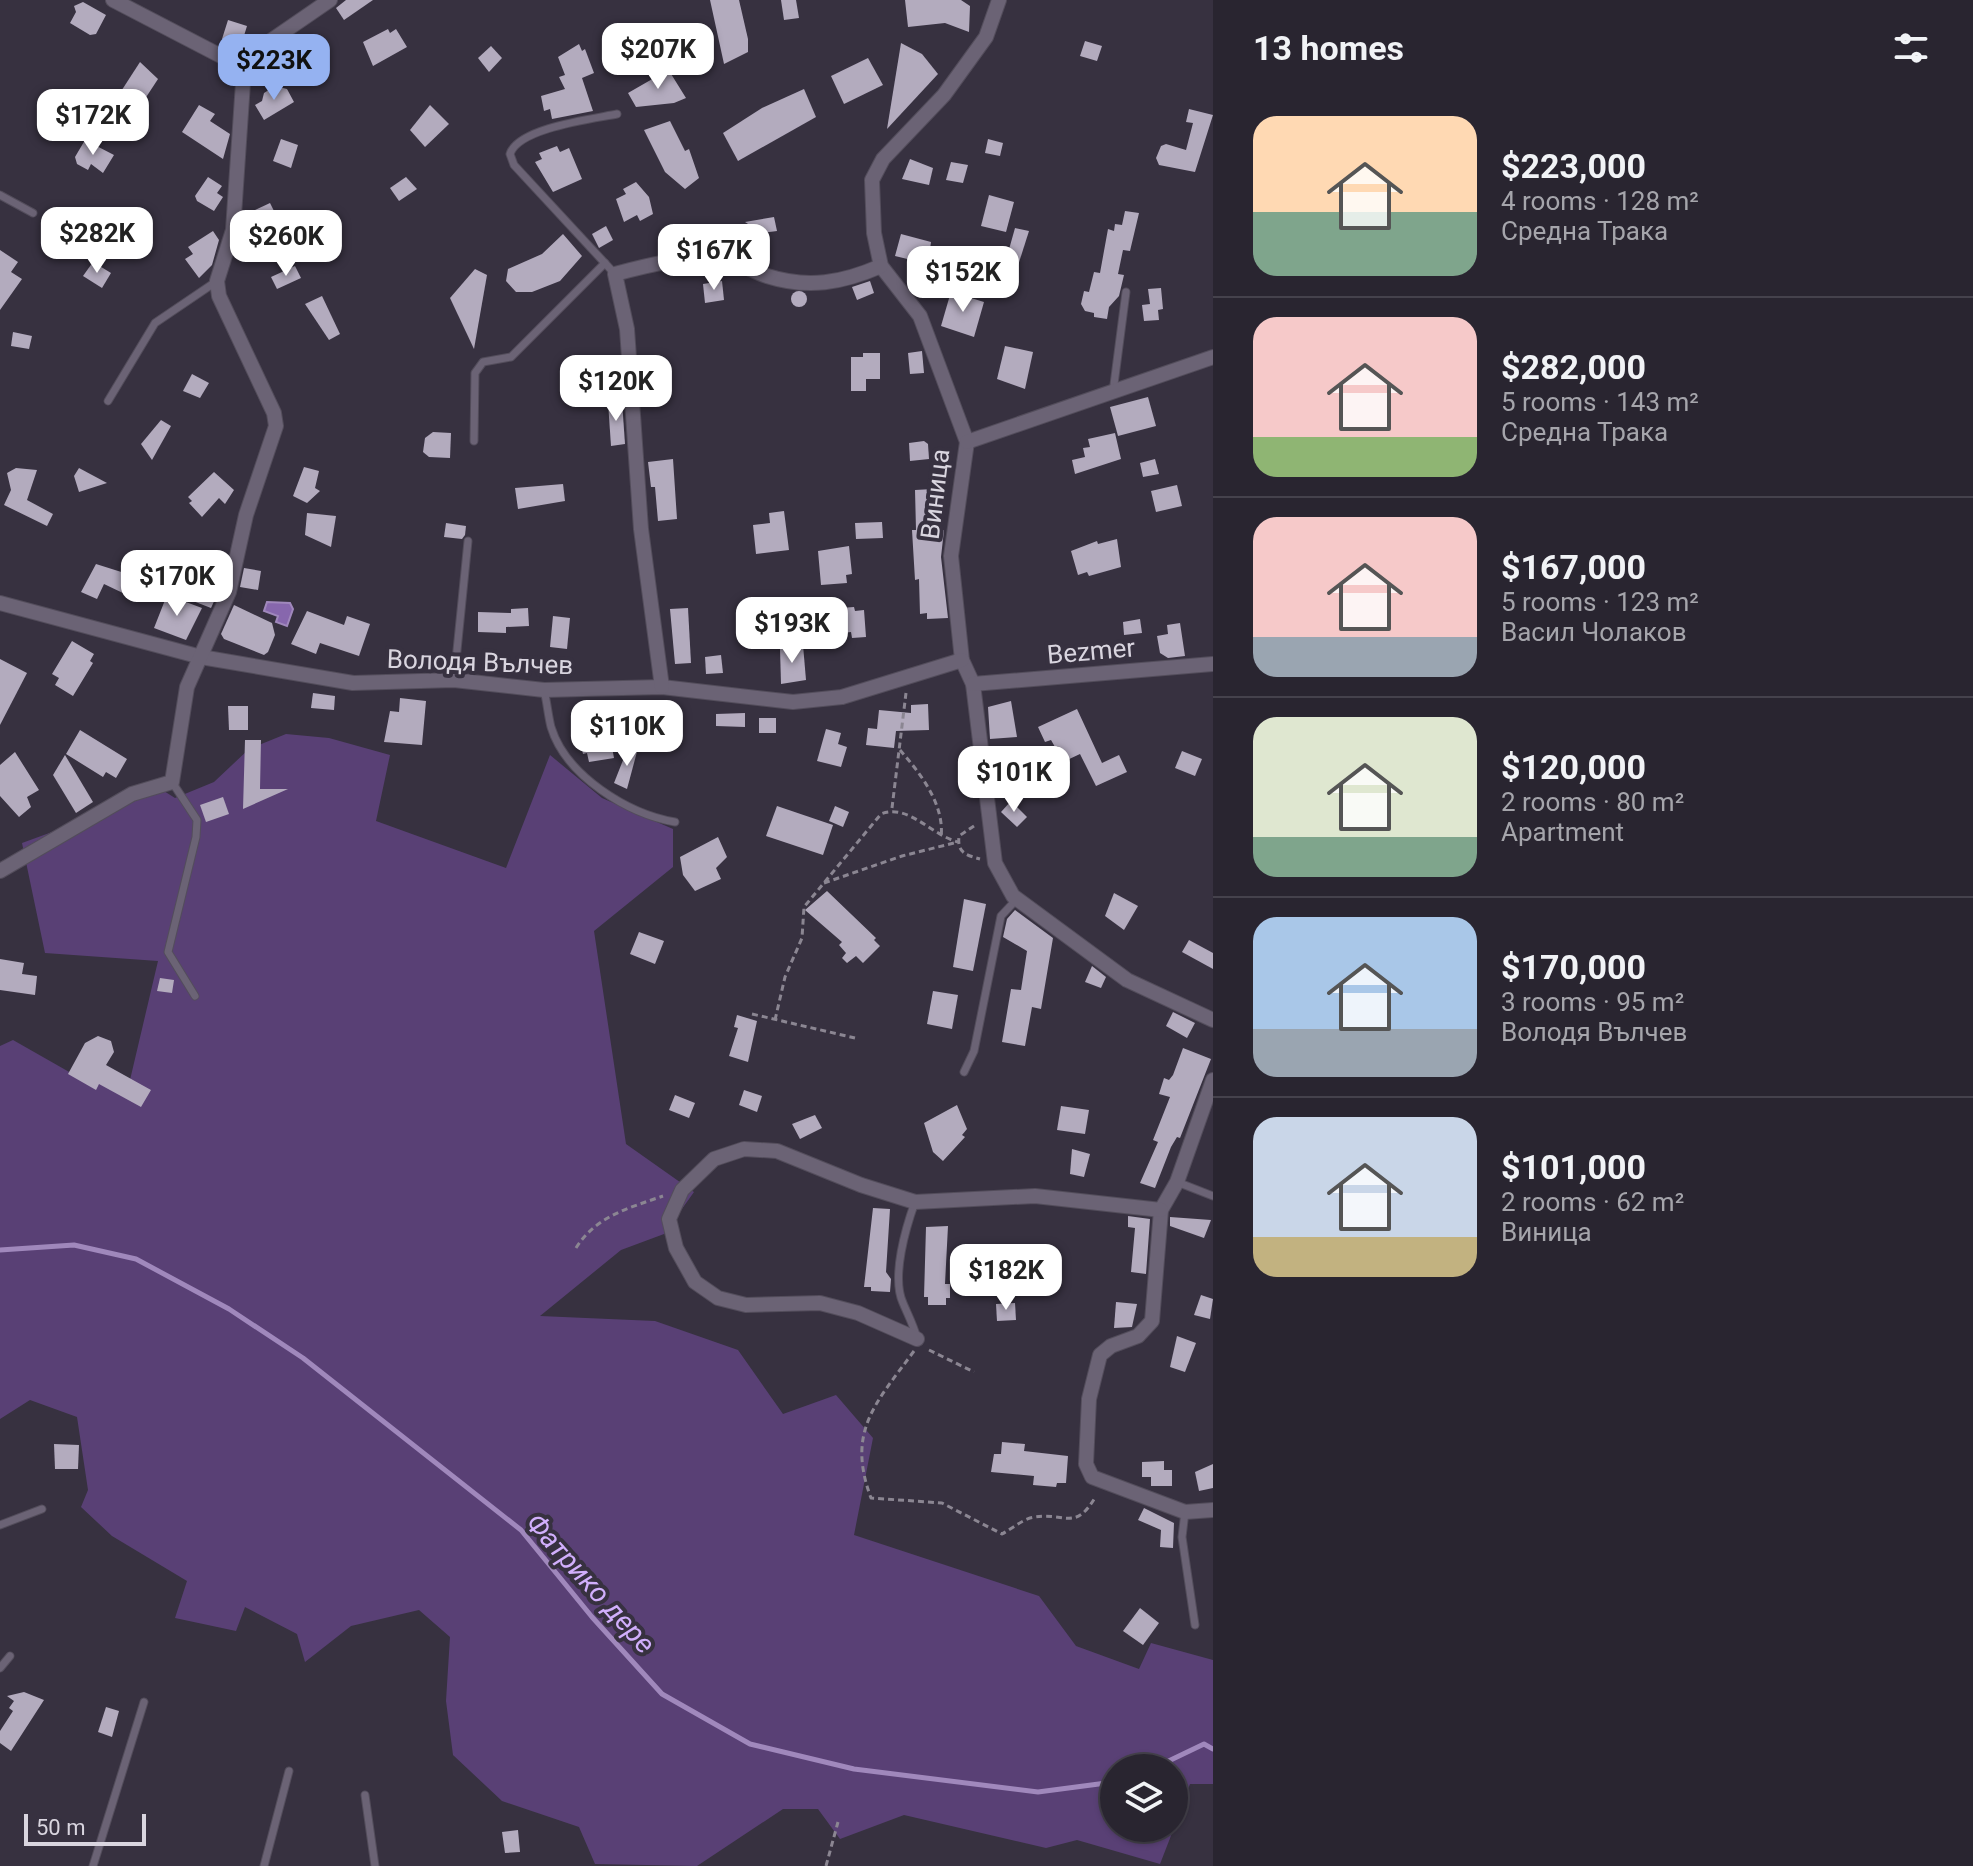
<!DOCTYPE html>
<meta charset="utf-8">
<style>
:root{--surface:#292530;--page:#312d38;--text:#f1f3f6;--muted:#a5a5ab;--line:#45424c;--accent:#95b2f1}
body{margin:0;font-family:Roboto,sans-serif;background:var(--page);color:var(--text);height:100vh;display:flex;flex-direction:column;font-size:30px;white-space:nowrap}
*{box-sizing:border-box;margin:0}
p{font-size:26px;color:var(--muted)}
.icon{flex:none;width:44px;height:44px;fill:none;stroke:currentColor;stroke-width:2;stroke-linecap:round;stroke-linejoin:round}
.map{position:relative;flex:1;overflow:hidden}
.side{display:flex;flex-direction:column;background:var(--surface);width:760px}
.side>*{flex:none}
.tools{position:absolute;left:1100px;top:1754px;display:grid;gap:16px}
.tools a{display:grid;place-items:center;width:88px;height:88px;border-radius:50%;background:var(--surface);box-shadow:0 2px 6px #0004,0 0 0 2px var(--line);font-size:40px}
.scale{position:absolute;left:24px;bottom:20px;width:122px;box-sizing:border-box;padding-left:8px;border:4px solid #d9d5df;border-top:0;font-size:22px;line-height:28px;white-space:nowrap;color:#d9d5df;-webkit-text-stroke:6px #373140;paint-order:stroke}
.price{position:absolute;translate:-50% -68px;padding:0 18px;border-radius:16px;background:#fff;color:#222;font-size:26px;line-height:52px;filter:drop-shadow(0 2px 4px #0008)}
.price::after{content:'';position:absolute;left:50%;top:48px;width:24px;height:18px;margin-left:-12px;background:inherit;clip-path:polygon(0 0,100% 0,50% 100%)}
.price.selected{background:var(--accent);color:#111}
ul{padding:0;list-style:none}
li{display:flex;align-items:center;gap:24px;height:200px;padding:0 40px}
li+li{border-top:2px solid var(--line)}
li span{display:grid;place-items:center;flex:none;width:224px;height:160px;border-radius:24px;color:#555}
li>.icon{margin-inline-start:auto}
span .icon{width:96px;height:96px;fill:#fffc;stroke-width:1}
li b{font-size:34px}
h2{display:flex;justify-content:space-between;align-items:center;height:96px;padding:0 40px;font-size:34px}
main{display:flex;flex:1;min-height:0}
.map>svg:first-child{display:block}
</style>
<main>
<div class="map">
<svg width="1213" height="1866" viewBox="0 0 1213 1866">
<rect width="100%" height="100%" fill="#373140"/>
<polygon fill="#594075" points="286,734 329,738 390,755 376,821 506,868 550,755 602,798 673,829 673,867 594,931 626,1144 694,1192 664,1234 621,1250 540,1316 655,1321 738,1350 783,1414 836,1395 873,1438 854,1535 1039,1596 1076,1646 1139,1669 1151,1643 1213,1660 1213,1784 1190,1784 1174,1827 1174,1768 1114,1768 1114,1828 1174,1828 1160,1864 1077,1840 1046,1848 904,1815 840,1839 818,1809 783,1809 697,1866 595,1864 579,1827 502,1801 453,1755 446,1701 450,1637 419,1610 351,1626 305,1662 297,1634 245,1607 236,1631 175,1618 187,1581 112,1536 81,1507 88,1490 77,1417 30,1400 0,1419 0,1046 13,1040 71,1073 130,1080 158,961 45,953 22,843 115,809 148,781 175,798 214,782 249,749"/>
<polygon fill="#8767ad" stroke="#a088bc" stroke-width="2" points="267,602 290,603 293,609 287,626 276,622 278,616 264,611"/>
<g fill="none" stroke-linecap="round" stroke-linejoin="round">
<g stroke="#a088bc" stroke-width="5">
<polyline points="0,1250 74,1245 136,1259 229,1309 303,1358 521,1530 592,1617 662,1694 750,1744 854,1769 1038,1792 1114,1782"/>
<polyline points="1154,1768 1204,1744 1213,1749"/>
</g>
</g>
<g fill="#b3abbe">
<polygon points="346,0 373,0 344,20 336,8"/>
<polygon points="710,0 739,0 748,39 748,52 724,64"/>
<polygon points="781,0 796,0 799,18 784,20"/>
<polygon points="905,0 961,0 970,6 969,32 945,23 908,27"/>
<polygon points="83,2 106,15 96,34 90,35 70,23 76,12 74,6"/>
<polygon points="228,20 247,26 243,39 237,38 236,43 222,39"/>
<polygon points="388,29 390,33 396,29 407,47 373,66 363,42"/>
<polygon points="1085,41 1102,46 1097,61 1080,56"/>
<polygon points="901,43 922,54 938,74 887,129"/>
<polygon points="579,44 582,51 585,49 594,73 582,78 593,111 552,119 550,109 544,111 541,96 565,89 559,77 565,75 558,57"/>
<polygon points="491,46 502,58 489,72 478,58"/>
<polygon points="321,52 329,65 306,79 295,61 308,53 311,58"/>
<polygon points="868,58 883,85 844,104 831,76"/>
<polygon points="663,61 686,98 674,103 636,107 628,93 661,74"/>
<polygon points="140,62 158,79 139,108 118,96"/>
<polygon points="275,86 287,89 294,102 264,120 255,105 262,101 264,93"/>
<polygon points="804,89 816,117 738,161 723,133 762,108"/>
<polygon points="199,105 215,114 210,121 230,134 223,159 182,132"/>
<polygon points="430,105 449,124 425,147 410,130"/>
<polygon points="1189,109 1213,115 1195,172 1159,165 1156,158 1161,146 1166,144 1186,150 1193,123 1186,122"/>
<polygon points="670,121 685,151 689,149 699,178 685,189 665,172 644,130"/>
<polygon points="281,139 298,145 291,168 273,161"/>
<polygon points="988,139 1003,143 1000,156 985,153"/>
<polygon points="85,140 114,155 103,173 91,164 88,170 77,164 75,157"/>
<polygon points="557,146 560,152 569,148 582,179 553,192 535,162 542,159 539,153"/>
<polygon points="910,159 933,168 929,185 902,179"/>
<polygon points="951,162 968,165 963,183 946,180"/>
<polygon points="208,177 222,186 217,193 223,197 214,211 197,201 195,196"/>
<polygon points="406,177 417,189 399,201 390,188"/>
<polygon points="636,182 649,197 653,214 640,221 637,215 624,222 616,199 626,194 623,189"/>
<polygon points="989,195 1014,202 1006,232 981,226"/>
<polygon points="270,203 277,217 243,233 244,215"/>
<polygon points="1125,211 1139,213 1130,251 1123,250 1118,274 1124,275 1119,296 1109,307 1107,319 1094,317 1094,313 1085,311 1081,304 1084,291 1089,292 1094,272 1100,273 1108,229 1114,231 1115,224 1122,225"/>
<polygon points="774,217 777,231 762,233 745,222"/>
<polygon points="606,226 613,240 599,248 592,234"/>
<polygon points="1015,228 1029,231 1015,275 1003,271"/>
<polygon points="213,231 219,240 212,265 199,278 185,259 193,254 188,247"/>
<polygon points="563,234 582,256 560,281 532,292 516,292 506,281 508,269 542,254"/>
<polygon points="901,234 931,242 928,264 895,256"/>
<polygon points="0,250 18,262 11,272 22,279 0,310"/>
<polygon points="93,262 111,273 102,288 83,276"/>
<polygon points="295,266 301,278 277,289 271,277"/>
<polygon points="475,269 487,275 474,349 450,298"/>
<polygon points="722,281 724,300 705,303 703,284"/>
<polygon points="870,281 874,293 857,300 852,287"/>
<polygon points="1161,288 1163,309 1158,310 1159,320 1144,321 1142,305 1150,304 1148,289"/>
<circle cx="799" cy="299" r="8"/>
<polygon points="958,294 984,302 974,337 941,326 950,295"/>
<polygon points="322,296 340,334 329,340 305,304"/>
<polygon points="13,332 32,336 29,349 11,346"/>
<polygon points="1005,346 1033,352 1025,389 997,379"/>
<polygon points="922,351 924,373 910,374 908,353"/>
<polygon points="863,353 880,353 880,379 866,379 866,391 851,391 851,357 863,357"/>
<polygon points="664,358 667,387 643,389 643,360"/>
<polygon points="192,374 209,383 200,398 183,391"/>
<polygon points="1148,397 1156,426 1118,436 1110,407"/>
<polygon points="622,401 625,444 611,446 608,402"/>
<polygon points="161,420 171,426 152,460 141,444"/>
<polygon points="433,432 451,433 450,458 429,457 423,452 425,438"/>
<polygon points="1115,433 1121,459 1075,474 1072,460 1085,457 1083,448 1090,447 1088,439"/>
<polygon points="924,441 928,444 929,459 910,461 909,443"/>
<polygon points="673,459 677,519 658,521 655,487 651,487 648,462"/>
<polygon points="1155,459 1159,474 1143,477 1140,463"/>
<polygon points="304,467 319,471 315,488 320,491 307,503 293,496"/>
<polygon points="16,468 37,470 27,500 53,514 47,526 4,505 11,490 7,473"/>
<polygon points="79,468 107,483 79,492 74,476"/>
<polygon points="214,472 234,490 225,504 219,498 202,517 189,503 192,501 188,497"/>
<polygon points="563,484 565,501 518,509 515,488"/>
<polygon points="1177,485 1182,506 1156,512 1151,491"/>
<polygon points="933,489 933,531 944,530 941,557 948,618 927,619 927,613 920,614 919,579 915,580 912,530 916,530 915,490"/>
<polygon points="784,511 789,550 756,554 753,525 770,523 769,513"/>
<polygon points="307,513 336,516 331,547 305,535"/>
<polygon points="882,522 883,538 856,539 855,523"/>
<polygon points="446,523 466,526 465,535 462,539 444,537"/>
<polygon points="1117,539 1121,567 1089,576 1087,572 1078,575 1071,551 1097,541 1098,544"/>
<polygon points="849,546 852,574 846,575 847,583 821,585 818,551"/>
<polygon points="215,563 225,565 221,584 207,582"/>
<polygon points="96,564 134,576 125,594 104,584 97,599 81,592"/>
<polygon points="244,568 261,571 258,590 240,587"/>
<polygon points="199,588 216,597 211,608 193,601"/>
<polygon points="167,595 202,608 186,640 154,628"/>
<polygon points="234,605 272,623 275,635 268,652 264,655 224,639 221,634"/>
<polygon points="854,607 855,611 864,610 866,637 852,638 851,632 843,633 840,608"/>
<polygon points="528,608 529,626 506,627 506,633 478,632 478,612 511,613 511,609"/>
<polygon points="688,608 691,663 675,664 670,609"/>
<polygon points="307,611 344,625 347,616 370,624 359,656 320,643 316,654 291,644"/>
<polygon points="553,616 570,618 567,649 550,647"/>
<polygon points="1140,619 1142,633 1124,635 1123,622"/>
<polygon points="1180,623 1185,656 1168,658 1160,653 1157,636 1168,634 1167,625"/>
<polygon points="72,641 94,654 90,661 93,663 73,696 55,685 59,678 52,674"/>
<polygon points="803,645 806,680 781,684 780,648"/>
<polygon points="721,655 723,673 706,674 705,657"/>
<polygon points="0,659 27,673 0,725"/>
<polygon points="313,693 335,696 334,710 311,708"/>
<polygon points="400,698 426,701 422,745 384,742 390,711 399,712"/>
<polygon points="1011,701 1017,737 990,739 988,707"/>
<polygon points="928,704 929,730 896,731 894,748 866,745 868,728 877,729 879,710 911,713 911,705"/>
<polygon points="228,706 248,706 248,730 229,730"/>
<polygon points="1077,709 1102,763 1119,755 1127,772 1096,786 1080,754 1065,761 1058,746 1055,747 1051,740 1045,742 1038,727"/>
<polygon points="745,713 745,727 716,726 716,714"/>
<polygon points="596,718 597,722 607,720 614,758 589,762 587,753 583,754 576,722"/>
<rect x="759" y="718" width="17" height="15"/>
<polygon points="665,719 682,720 681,739 647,737 665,726"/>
<polygon points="826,729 841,733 838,744 847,747 841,767 817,761"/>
<polygon points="80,730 127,759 116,778 106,772 103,777 66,754"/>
<polygon points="245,740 261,740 260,789 288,789 243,809"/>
<polygon points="629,745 638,748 627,789 614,783"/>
<polygon points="1182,751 1202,759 1195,776 1175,768"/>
<polygon points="15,752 39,790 27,797 31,807 19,817 0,796 0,765"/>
<polygon points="65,755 93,802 76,813 53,775"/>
<polygon points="223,797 229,814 206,822 200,805"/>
<polygon points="1011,801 1027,817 1017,827 1001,812"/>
<polygon points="777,806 833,825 823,855 766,836"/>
<polygon points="835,806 849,812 843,827 829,821"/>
<polygon points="718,837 727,857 716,868 721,879 695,891 683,875 680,857"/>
<polygon points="827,891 876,938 874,940 880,946 863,963 856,956 847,963 842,958 846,953 839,945 842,942 805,910"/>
<polygon points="1114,893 1138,906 1124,930 1105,916"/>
<polygon points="964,899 986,904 973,971 953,967"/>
<polygon points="1015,910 1053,938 1041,1009 1032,1007 1025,1046 1002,1042 1011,989 1021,990 1027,951 1003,937 1007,919"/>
<polygon points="639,932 664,941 655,964 630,954"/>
<polygon points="1189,940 1213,953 1213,969 1182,952"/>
<polygon points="0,959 24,963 22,974 37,976 35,995 0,990"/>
<polygon points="1092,966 1106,977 1101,988 1085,982"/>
<polygon points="160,978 174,980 172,993 157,991"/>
<polygon points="933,991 958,995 952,1029 927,1024"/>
<polygon points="1173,1012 1195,1023 1187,1038 1166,1026"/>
<polygon points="737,1015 757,1021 748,1062 729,1056 738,1028 734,1027"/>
<polygon points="98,1036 111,1041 114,1052 106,1065 151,1090 141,1107 99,1084 96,1090 68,1074 85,1043"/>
<polygon points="1183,1048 1211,1059 1180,1138 1177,1137 1171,1147 1155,1188 1140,1183 1158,1142 1153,1140 1170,1097 1159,1094 1164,1078 1169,1080 1173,1075"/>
<polygon points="744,1090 762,1096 757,1112 739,1105"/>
<polygon points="675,1095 695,1103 689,1118 669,1110"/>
<polygon points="957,1105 967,1129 962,1135 965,1137 943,1161 933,1152 924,1123"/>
<polygon points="1061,1106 1089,1110 1085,1134 1057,1130"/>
<polygon points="815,1115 822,1128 800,1139 792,1124"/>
<polygon points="1072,1149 1090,1154 1084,1177 1070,1174"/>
<polygon points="873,1208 890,1209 886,1272 891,1279 890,1292 871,1291 871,1287 864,1287"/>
<polygon points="1128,1216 1150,1219 1146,1274 1131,1272 1135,1228 1128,1227"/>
<polygon points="1170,1217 1211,1220 1204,1238 1170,1226"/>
<polygon points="948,1226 945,1284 950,1284 950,1298 946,1298 946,1305 928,1305 928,1297 924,1297 926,1227"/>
<polygon points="1201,1295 1213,1299 1210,1319 1194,1315"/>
<polygon points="1116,1302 1137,1304 1132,1327 1114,1328"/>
<polygon points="1015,1303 1016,1320 997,1321 996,1304"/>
<polygon points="1177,1336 1196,1343 1185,1372 1170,1367"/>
<polygon points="1002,1442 1025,1444 1024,1451 1068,1456 1066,1483 1057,1483 1056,1487 1033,1485 1034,1476 991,1472 994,1454 1001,1454"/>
<polygon points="54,1444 79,1445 78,1469 55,1469"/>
<polygon points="1164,1461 1164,1470 1172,1470 1172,1486 1151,1486 1151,1477 1142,1477 1142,1462"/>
<polygon points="1213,1464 1213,1488 1199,1491 1195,1472"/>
<polygon points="1144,1508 1174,1523 1173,1548 1160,1547 1161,1530 1138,1520"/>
<polygon points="1140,1608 1159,1623 1143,1645 1123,1631"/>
<polygon points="24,1692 44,1700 11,1751 0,1743 0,1731 13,1711 9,1708 14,1701 7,1696"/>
<polygon points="106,1707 119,1711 112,1737 98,1732"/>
<polygon points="518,1830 520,1852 505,1853 502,1832"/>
</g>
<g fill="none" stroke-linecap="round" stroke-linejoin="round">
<defs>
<g id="service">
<polyline points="0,195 33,213"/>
<path d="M615,274L514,165L510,154C518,128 592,119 617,114"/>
<polyline points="1113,392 1126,292"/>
<polyline points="108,401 155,323 217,281"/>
<polyline points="474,441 475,373 483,362 511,357 605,263"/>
<polyline points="454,680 468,541"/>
<path d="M544,690C547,702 548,715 551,727C566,776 628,814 675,822"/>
<polyline points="172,782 197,820 196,837 168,952 195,996"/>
<polyline points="964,1072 974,1051 1001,916 1017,899"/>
<polyline points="1177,1182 1213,1196"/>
<path d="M915,1202C906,1227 891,1277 903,1303C908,1315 913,1324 917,1338"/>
<polyline points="1185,1512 1182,1537 1195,1625"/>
<polyline points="0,1525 42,1509"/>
<polyline points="0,1668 10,1656"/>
<polyline points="365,1795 375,1866"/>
<polyline points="93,1866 144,1702"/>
<polyline points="264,1866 289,1771"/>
</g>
<g id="minor">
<polyline points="113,0 244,68"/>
<polyline points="999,0 986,37 944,95 883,159 872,180 874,233 881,266 920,316 967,442 951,556 962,660 973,684 995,863 1013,896 1127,980 1213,1020"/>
<polyline points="967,442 1213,357"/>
<polyline points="0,603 201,657 353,683 454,680 544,690 662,687 793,702 842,697 962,660"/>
<polyline points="973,684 1213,664"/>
<path d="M662,687L641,529L627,329L615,274C648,265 692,254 726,260C740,262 753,272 767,276C808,289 842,283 881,266"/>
<polyline points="0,871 132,794 172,782 187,687 229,592 246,515 276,426 274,413 219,296 217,281 233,230 244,68 266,44 330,0"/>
<polyline points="1213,1080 1177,1182 1161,1210 1152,1321 1138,1336 1111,1346 1100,1355 1089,1399 1086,1464 1092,1477 1185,1512 1213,1510"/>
<polyline points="917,1339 858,1313 820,1303 746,1305 718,1298 695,1282 676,1248 669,1219 682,1190 714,1159 744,1149 777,1151 861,1185 915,1202 1035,1196 1161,1210"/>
</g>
</defs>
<use href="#service" stroke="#534d5b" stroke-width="9"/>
<use href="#minor" stroke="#534d5b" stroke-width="16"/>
<g stroke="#8b8692" stroke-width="3" stroke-dasharray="6 4" stroke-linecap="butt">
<path d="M900,750C921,774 945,805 941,838"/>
<polyline points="892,808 906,693"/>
<path d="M974,826L959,836C957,853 966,855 980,859"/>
<polyline points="824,883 902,856 954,843"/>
<polyline points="752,1014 855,1038"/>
<path d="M775,1020L785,977L802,938L804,907L881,814C908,803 931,835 958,842"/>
<path d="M576,1248C596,1216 629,1208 663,1196"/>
<polyline points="929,1350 974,1372"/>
<path d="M914,1351C876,1403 846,1431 871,1498L942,1503L1002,1534C1011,1529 1021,1521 1030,1518C1065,1510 1074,1534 1096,1496"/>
<polyline points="826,1866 838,1822"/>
</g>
<use href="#service" stroke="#6b6375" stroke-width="7"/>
<use href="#minor" stroke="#6b6375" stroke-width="14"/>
</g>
<g text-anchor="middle" stroke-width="8" stroke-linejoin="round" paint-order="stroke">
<g font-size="26" fill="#d9d5df" stroke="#373140">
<text transform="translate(935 494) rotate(-83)" y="9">Виница</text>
<text transform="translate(1091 651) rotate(-5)" y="9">Bezmer</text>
<text transform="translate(480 662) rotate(2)" y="9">Володя Вълчев</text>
</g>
<g font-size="28" font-style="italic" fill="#d1affc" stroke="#373140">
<text transform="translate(591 1583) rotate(48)" y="10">Фатрико дере</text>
</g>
</g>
</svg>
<div class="tools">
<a><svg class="icon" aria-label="layers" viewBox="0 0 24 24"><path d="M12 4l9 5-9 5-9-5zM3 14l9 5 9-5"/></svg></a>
</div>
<div class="scale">50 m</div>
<b class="price" style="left:658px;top:91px">$207K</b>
<b class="price selected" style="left:274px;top:102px">$223K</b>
<b class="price" style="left:93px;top:157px">$172K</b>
<b class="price" style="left:97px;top:275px">$282K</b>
<b class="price" style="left:286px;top:278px">$260K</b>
<b class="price" style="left:714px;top:292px">$167K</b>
<b class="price" style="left:963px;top:314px">$152K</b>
<b class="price" style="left:616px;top:423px">$120K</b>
<b class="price" style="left:177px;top:618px">$170K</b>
<b class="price" style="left:792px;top:665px">$193K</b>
<b class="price" style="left:627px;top:768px">$110K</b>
<b class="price" style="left:1014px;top:814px">$101K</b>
<b class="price" style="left:1006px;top:1312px">$182K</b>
</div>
<section class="side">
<h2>13 homes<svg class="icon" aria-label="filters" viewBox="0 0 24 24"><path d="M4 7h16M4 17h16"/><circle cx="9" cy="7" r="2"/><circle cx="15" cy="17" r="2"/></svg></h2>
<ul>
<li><span style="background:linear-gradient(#ffd9b3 60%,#7fa58c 0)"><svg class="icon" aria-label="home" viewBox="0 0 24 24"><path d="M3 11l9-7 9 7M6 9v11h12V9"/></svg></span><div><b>$223,000</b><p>4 rooms · 128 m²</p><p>Средна Трака</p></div></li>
<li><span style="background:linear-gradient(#f6c9c9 75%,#8fb573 0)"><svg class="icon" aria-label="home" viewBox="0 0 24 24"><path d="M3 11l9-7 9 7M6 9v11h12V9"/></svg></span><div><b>$282,000</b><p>5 rooms · 143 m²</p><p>Средна Трака</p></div></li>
<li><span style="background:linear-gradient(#f6c9c9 75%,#9aa5b1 0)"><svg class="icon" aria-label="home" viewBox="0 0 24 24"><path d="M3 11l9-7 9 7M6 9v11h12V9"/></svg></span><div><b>$167,000</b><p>5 rooms · 123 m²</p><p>Васил Чолаков</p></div></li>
<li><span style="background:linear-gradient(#dfe7d0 75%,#7fa58c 0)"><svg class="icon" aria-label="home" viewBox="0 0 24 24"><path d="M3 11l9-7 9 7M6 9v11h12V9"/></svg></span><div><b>$120,000</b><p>2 rooms · 80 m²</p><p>Apartment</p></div></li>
<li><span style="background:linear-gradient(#a9c7e8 70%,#9aa5b1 0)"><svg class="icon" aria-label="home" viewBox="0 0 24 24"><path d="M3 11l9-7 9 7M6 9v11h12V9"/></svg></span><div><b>$170,000</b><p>3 rooms · 95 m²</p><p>Володя Вълчев</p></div></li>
<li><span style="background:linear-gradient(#c9d6e8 75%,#c2b280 0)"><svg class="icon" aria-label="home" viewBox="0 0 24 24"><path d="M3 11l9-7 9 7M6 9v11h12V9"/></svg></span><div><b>$101,000</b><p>2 rooms · 62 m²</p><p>Виница</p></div></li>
</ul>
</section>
</main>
